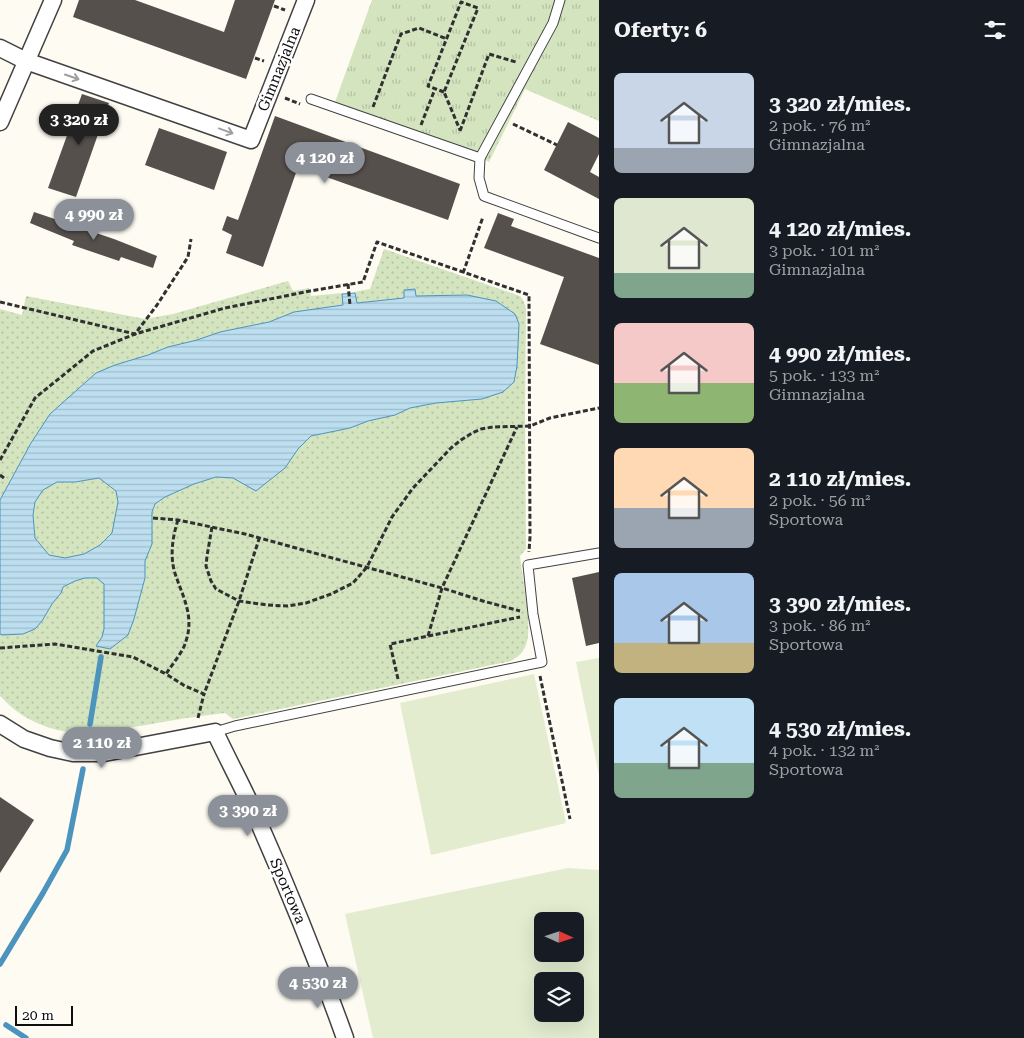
<!DOCTYPE html>
<html lang="pl">
<meta charset="utf-8">
<style>
:root{--surface:#171b24;--page:#242831;--text:#f1f3f6;--muted:#9ea1a6;--accent:#8c9099}
body{margin:0;font-family:"Roboto Serif",serif;background:var(--page);color:var(--text);height:100vh;display:flex;flex-direction:column;font-size:19px;white-space:nowrap}
*{box-sizing:border-box;margin:0}
p{font-size:16px;color:var(--muted)}
.icon{flex:none;width:28px;height:28px;fill:none;stroke:currentColor;stroke-width:2;stroke-linecap:round;stroke-linejoin:round}
.map{position:relative;flex:1;overflow:hidden}
.details{display:flex;flex-direction:column;background:var(--surface);width:425px}
.details>*{flex:none}
.needle{width:32px;rotate:93deg}
.controls{position:absolute;left:534px;top:912px;display:grid;gap:10px}
.controls a{display:grid;place-items:center;width:50px;height:50px;border-radius:8px;background:var(--surface);box-shadow:0 5px 20px #0002;font-size:25px}
.scale{position:absolute;left:15px;bottom:12px;width:58px;box-sizing:border-box;padding-left:5px;border:2px solid #0e0e0e;border-top:0;font-size:14px;line-height:18px;white-space:nowrap;color:#0e0e0e;-webkit-text-stroke:4px #fff;paint-order:stroke}
.price{position:absolute;translate:-50% -42px;padding:0 11px;border-radius:18px;background:var(--accent);color:#fff;font-size:16px;line-height:32px;filter:drop-shadow(0 1px 2px #0008)}
.price::after{content:'';position:absolute;left:50%;top:30px;width:15px;height:11px;margin-left:-8px;background:inherit;clip-path:polygon(0 0,100% 0,50% 100%)}
.price.current{background:#222;color:#fff}
ul{padding:0;list-style:none}
li{display:flex;align-items:center;gap:15px;height:125px;padding:0 15px}
li span{display:grid;place-items:center;flex:none;width:140px;height:100px;border-radius:8px;color:#555}
li>.icon{margin-inline-start:auto}
span .icon{width:60px;height:60px;fill:#fffc;stroke-width:1}
li b{font-size:21px}
h2{display:flex;justify-content:space-between;align-items:center;height:60px;padding:0 15px;font-size:21px}
main{display:flex;flex:1;min-height:0}
.map>svg:first-child{display:block}
</style>
<main>
<div class="map">
<svg width="599" height="1038" viewBox="0 0 599 1038">
<defs>
<pattern id="grass-tufts" width="24" height="20" patternUnits="userSpaceOnUse" patternTransform="scale(1.25)"><rect width="24" height="20" fill="#d3e4bf"/><path d="M3 7l-1-3M5 7V3M7 7l1-3M15 17l-1-3M17 17v-4M19 17l1-3" fill="none" stroke="#b4c2a3"/></pattern>
<pattern id="park-dots" width="8" height="8" patternUnits="userSpaceOnUse" patternTransform="scale(1.25)"><rect width="8" height="8" fill="#d3e4bf"/><path d="M2 2h.1M6 6h.1" fill="none" stroke="#b4c2a3" stroke-width="1.8" stroke-linecap="round"/></pattern>
<pattern id="water-rules" width="6" height="5" patternUnits="userSpaceOnUse" patternTransform="scale(1.25)"><rect width="6" height="5" fill="#bcdeef"/><path d="M0 2.5h6" fill="none" stroke="#a0bdcc"/></pattern>
</defs>
<rect width="100%" height="100%" fill="#fdfbf2"/>
<polygon fill="url(#grass-tufts)" points="372,0 599,0 599,121 525,89 489,162 462,147 335,102"/>
<path fill="url(#park-dots)" d="M384,249L520,296C524,300 525,304 526,309L525,417L526,549L520,556C522,577 534,630 525,647C522,654 517,657 511,661L233,719L225,713C198,716 172,720 146,725C131,727 116,731 101,733C72,736 37,728 14,709C9,705 5,701 0,696V309L22,315L26,296L145,319L173,314L288,281L293,291L309,288L311,296L343,293L345,305L355,303L354,292L370,289Z"/>
<g fill="#e3eccf" fill-rule="evenodd">
<polygon points="599,658 599,775 576,662"/>
<polygon points="534,674 566,823 431,855 400,703"/>
<path d="M568,868L599,870V1038H373L345,914ZM575,921V954H542V921ZM575,981V1014H542V981Z"/>
</g>
<path fill="url(#water-rules)" stroke="#4c94bd" fill-rule="evenodd" d="M415,289L416,296L467,295L496,301L515,314L519,324L517,366L514,382L503,392L482,399L436,403L410,408L395,415L368,421L350,428L311,436L298,449L285,468L256,491L233,478L216,477L194,484L165,497L155,504L152,512V544L145,561V578L134,619L128,635L110,649L96,646L102,637L104,629V584L97,578H85L75,581L63,587L61,593L52,604L42,621L35,629L23,634L2,635L0,634V500L31,443L50,414L96,373L115,365L148,355L168,347L197,340L220,332L269,322L294,312L343,305L342,294L355,293L357,303L404,298V290ZM99,478L116,491L118,502L112,533L100,545L84,554L65,558L49,555L35,538L33,515L35,502L43,490L57,482H75Z"/>
<g fill="none" stroke-linecap="round" stroke-linejoin="round">
<g stroke="#4c94bd" stroke-width="5.5">
<polyline points="90,724 101,657"/>
<polyline points="0,964 43,893 67,850 83,769"/>
<polyline points="6,1025 26,1038"/>
</g>
</g>
<g fill="#56504c">
<polygon points="79,0 135,0 224,32 235,0 275,0 246,79 73,17"/>
<polygon points="82,94 109,103 76,197 48,188"/>
<polygon points="275,116 460,184 448,220 298,167 263,267 226,253 232,235 222,230 227,216 238,220"/>
<polygon points="568,122 599,138 599,154 590,172 599,177 599,199 544,170"/>
<polygon points="159,128 227,152 214,190 145,165"/>
<polygon points="34,212 114,239 157,256 153,268 121,257 119,261 72,245 74,241 30,223"/>
<polygon points="498,213 514,219 511,226 599,258 599,365 540,344 564,277 484,248"/>
<polygon points="599,572 599,643 586,646 572,578"/>
<polygon points="0,797 34,820 0,873"/>
</g>
<g fill="none" stroke-linecap="round" stroke-linejoin="round">
<defs>
<g id="service">
<polyline points="560,0 553,23 480,158 479,178 484,196 599,238"/>
<polyline points="311,99 480,158"/>
<polyline points="215,732 235,726 542,662 533,614 528,565 599,553"/>
</g>
<g id="minor">
<polyline points="0,48 26,61 251,140 306,0"/>
<polyline points="0,122 53,0"/>
<path d="M0,724L24,739L50,748L73,753H104L215,732C229,762 245,791 258,821C290,893 319,965 345,1038"/>
</g>
</defs>
<use href="#service" stroke="#414141" stroke-width="11"/>
<use href="#minor" stroke="#414141" stroke-width="19"/>
<g stroke="#303030" stroke-width="3" stroke-dasharray="5 2.5" stroke-linecap="butt">
<polyline points="274,6 285,10"/>
<polyline points="255,58 264,61"/>
<polyline points="444,92 428,86 461,2 478,8 444,92 460,130"/>
<polyline points="285,98 300,104"/>
<polyline points="373,107 401,34 419,28 447,39"/>
<polyline points="513,124 557,145"/>
<polyline points="421,125 435,89"/>
<polyline points="460,131 489,54 516,62"/>
<polyline points="463,273 483,217"/>
<polyline points="348,284 350,305"/>
<polyline points="0,302 135,334 157,305 188,257 191,239"/>
<polyline points="0,460 35,398 93,351 135,334 225,308 310,291 363,282 377,242 529,295 530,537 529,552"/>
<polyline points="0,475 4,478"/>
<polyline points="153,518 178,520 245,534 442,588 483,601 520,611"/>
<path d="M178,520C173,535 170,553 174,570C181,594 195,614 186,641C183,652 173,663 166,674L185,686L204,694L239,601L259,539"/>
<polyline points="212,527 207,556 206,566 211,581 216,589 239,601 267,605 288,606 306,603 331,594 353,583 367,567 392,517 413,488 451,448 461,440 472,433 481,429 493,427 530,426 550,418 599,408"/>
<polyline points="428,636 442,588 517,427"/>
<polyline points="0,648 55,644 133,657 166,674"/>
<polyline points="540,676 570,819"/>
<polyline points="398,679 390,644 520,617"/>
<polyline points="198,718 204,694"/>
</g>
<use href="#service" stroke="#fff" stroke-width="9"/>
<use href="#minor" stroke="#fff" stroke-width="16"/>
</g>
<defs><path id="oneway-shaft" d="M-6 0H5M1.5-3L5.5 0L1.5 3" fill="none" stroke-width="1.6" stroke-linecap="round" stroke-linejoin="round" transform="scale(1.25)"/></defs>
<g stroke="#9f9f9f">
<use href="#oneway-shaft" transform="translate(72 77) rotate(19)"/>
<use href="#oneway-shaft" transform="translate(226 131) rotate(20)"/>
</g>
<g text-anchor="middle" stroke-width="5" stroke-linejoin="round" paint-order="stroke">
<g font-size="15" fill="#0e0e0e" stroke="#fff">
<text transform="translate(279 69) rotate(-68)" y="5">Gimnazjalna</text>
<text transform="translate(288 891) rotate(67)" y="5">Sportowa</text>
</g>
</g>
</svg>
<div class="controls">
<a><svg class="needle" viewBox="-14 -14 28 28"><path d="M0-13l5 13h-10z" fill="#e53935"/><path d="M0 13l5-13h-10z" fill="#9ea1a6"/></svg></a>
<a><svg class="icon" aria-label="layers" viewBox="0 0 24 24"><path d="M12 4l9 5-9 5-9-5zM3 14l9 5 9-5"/></svg></a>
</div>
<div class="scale">20 m</div>
<b class="price current" style="left:79px;top:146px">3 320 zł</b>
<b class="price" style="left:325px;top:184px">4 120 zł</b>
<b class="price" style="left:94px;top:241px">4 990 zł</b>
<b class="price" style="left:102px;top:769px">2 110 zł</b>
<b class="price" style="left:248px;top:837px">3 390 zł</b>
<b class="price" style="left:318px;top:1009px">4 530 zł</b>
</div>
<section class="details">
<h2>Oferty: 6<svg class="icon" aria-label="filters" viewBox="0 0 24 24"><path d="M4 7h16M4 17h16"/><circle cx="9" cy="7" r="2"/><circle cx="15" cy="17" r="2"/></svg></h2>
<ul>
<li><span style="background:linear-gradient(#c9d6e8 75%,#9aa5b1 0)"><svg class="icon" aria-label="home" viewBox="0 0 24 24"><path d="M3 11l9-7 9 7M6 9v11h12V9"/></svg></span><div><b>3 320 zł/mies.</b><p>2 pok. · 76 m²</p><p>Gimnazjalna</p></div></li>
<li><span style="background:linear-gradient(#dfe7d0 75%,#7fa58c 0)"><svg class="icon" aria-label="home" viewBox="0 0 24 24"><path d="M3 11l9-7 9 7M6 9v11h12V9"/></svg></span><div><b>4 120 zł/mies.</b><p>3 pok. · 101 m²</p><p>Gimnazjalna</p></div></li>
<li><span style="background:linear-gradient(#f6c9c9 60%,#8fb573 0)"><svg class="icon" aria-label="home" viewBox="0 0 24 24"><path d="M3 11l9-7 9 7M6 9v11h12V9"/></svg></span><div><b>4 990 zł/mies.</b><p>5 pok. · 133 m²</p><p>Gimnazjalna</p></div></li>
<li><span style="background:linear-gradient(#ffd9b3 60%,#9aa5b1 0)"><svg class="icon" aria-label="home" viewBox="0 0 24 24"><path d="M3 11l9-7 9 7M6 9v11h12V9"/></svg></span><div><b>2 110 zł/mies.</b><p>2 pok. · 56 m²</p><p>Sportowa</p></div></li>
<li><span style="background:linear-gradient(#a9c7e8 70%,#c2b280 0)"><svg class="icon" aria-label="home" viewBox="0 0 24 24"><path d="M3 11l9-7 9 7M6 9v11h12V9"/></svg></span><div><b>3 390 zł/mies.</b><p>3 pok. · 86 m²</p><p>Sportowa</p></div></li>
<li><span style="background:linear-gradient(#bfe0f5 65%,#7fa58c 0)"><svg class="icon" aria-label="home" viewBox="0 0 24 24"><path d="M3 11l9-7 9 7M6 9v11h12V9"/></svg></span><div><b>4 530 zł/mies.</b><p>4 pok. · 132 m²</p><p>Sportowa</p></div></li>
</ul>
</section>
</main>
